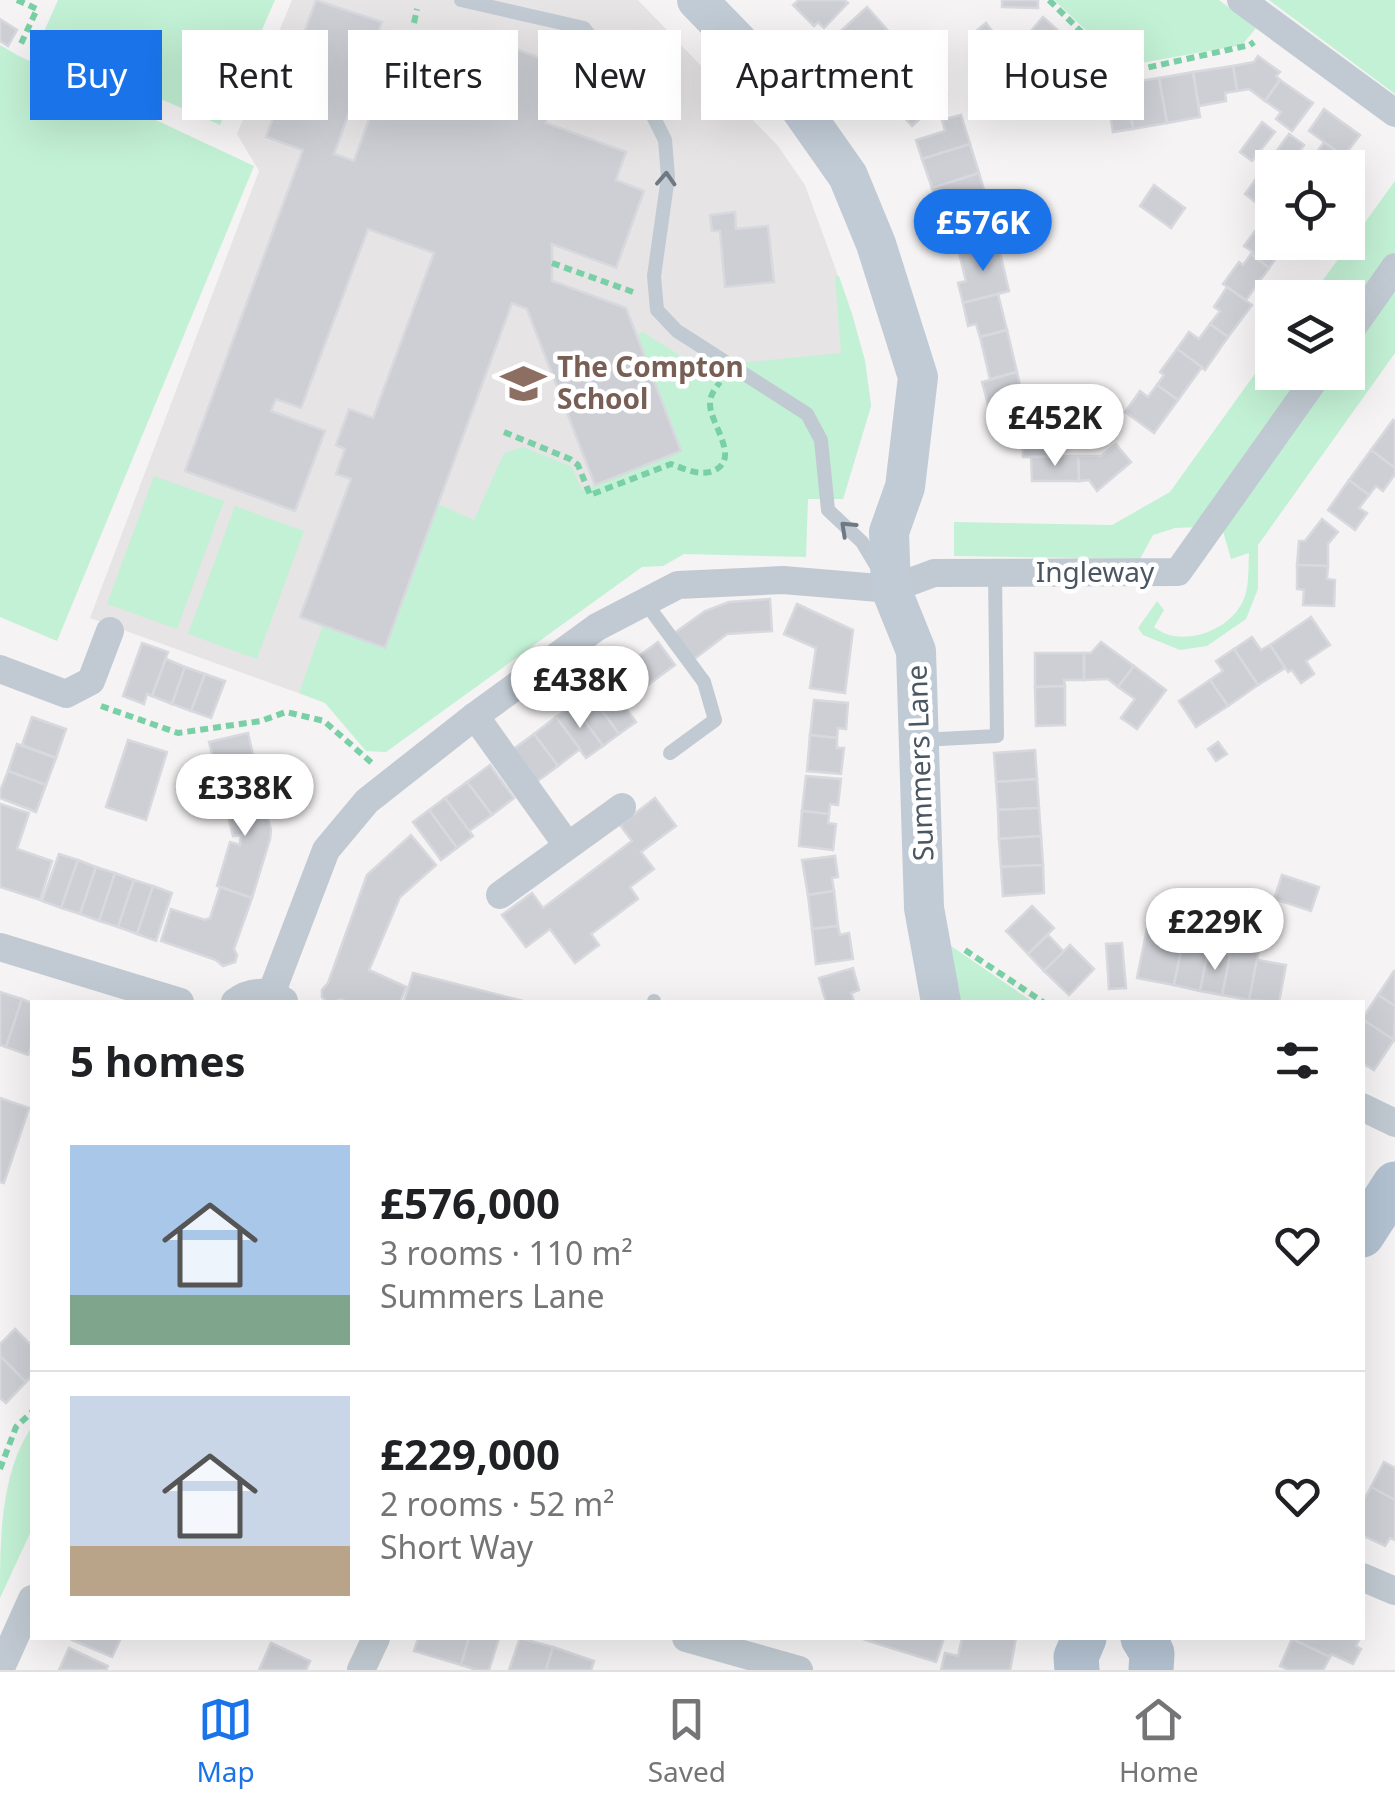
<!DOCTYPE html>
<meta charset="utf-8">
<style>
:root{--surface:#fff;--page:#f6f6f6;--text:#202124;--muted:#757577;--line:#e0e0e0;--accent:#1a73e8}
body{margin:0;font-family:"Noto Sans",sans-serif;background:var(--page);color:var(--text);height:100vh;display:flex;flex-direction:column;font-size:38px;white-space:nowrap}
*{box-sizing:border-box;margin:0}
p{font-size:32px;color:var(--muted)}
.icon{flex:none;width:55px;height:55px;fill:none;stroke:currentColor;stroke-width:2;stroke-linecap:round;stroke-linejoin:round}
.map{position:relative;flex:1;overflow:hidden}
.sheet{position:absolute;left:30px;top:1000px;width:1335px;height:640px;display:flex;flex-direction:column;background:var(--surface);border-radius:0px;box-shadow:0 10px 40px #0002}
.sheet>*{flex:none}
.hud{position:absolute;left:30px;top:30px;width:1335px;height:90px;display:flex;gap:20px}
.tools{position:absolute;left:1255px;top:150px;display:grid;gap:20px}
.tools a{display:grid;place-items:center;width:110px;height:110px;border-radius:0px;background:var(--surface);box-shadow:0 10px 40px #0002;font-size:50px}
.price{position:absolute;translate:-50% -85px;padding:0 22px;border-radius:35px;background:#fff;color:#222;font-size:32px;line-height:65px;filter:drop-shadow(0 2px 5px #0008)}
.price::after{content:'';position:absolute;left:50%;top:60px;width:30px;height:22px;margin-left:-15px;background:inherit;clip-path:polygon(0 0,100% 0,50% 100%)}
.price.active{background:var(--accent);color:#fff}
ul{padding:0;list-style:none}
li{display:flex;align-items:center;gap:30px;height:250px;padding:0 40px}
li+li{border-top:2px solid var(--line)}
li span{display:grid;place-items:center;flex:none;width:280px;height:200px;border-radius:0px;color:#555}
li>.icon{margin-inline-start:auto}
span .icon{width:120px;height:120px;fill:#fffc;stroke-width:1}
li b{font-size:42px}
h2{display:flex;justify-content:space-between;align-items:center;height:120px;padding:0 40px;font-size:42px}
.tag{padding:0 35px;border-radius:0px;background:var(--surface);box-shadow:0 10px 40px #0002;font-size:35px;line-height:90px}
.tag.active{background:var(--accent);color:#fff}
.tab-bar{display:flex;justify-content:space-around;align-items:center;height:140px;border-top:2px solid var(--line);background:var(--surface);font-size:28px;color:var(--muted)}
.tab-bar a{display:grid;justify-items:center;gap:5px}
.tab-bar .active{color:var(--accent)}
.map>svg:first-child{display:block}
</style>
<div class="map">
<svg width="1395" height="1670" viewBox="0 0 1395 1670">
<rect width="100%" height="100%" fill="#f5f3f3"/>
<polygon fill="#e6e4e5" points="292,0 638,0 778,146 805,185 852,314 865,361 871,406 843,499 833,462 677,498 390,726 90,618 259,171 237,134"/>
<g fill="#c3f1d5">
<polygon points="58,0 275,0 220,125 38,45"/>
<polygon points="1054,0 1219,0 1256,28 1242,45 1124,66"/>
<polygon points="1269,0 1395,0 1395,94"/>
<polygon points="0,45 17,55 254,166 57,641 0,617"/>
<polygon points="1395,181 1395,252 1348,319 1348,298 1310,298"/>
<polygon points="839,276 852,314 865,361 871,406 843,499 808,499 806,557 684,554 663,566 642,567 386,752 366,751 325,703 299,693 323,625 385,647 438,504 474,520 504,453 523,447 572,467 582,490 681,451 637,335 643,332 698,367 841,353 835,277"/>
<path d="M1395,289V353L1258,545V589L1246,619L1207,646L1180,650L1143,635L1138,628L1157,601L1164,610L1154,627C1178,647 1222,634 1239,608C1250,593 1248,571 1249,553L1231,559L1223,531L1335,373L1348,372V356Z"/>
<polygon points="1272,350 1272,372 1310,373 1200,527 1175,528 1153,535 1140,559 954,556 954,522 1112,525 1170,492"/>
<polygon points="154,476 224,501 177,629 107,604"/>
<polygon points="235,506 304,531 257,659 188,634"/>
<polygon points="951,946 1033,1002 961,1002"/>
<path d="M32,1427V1529L0,1598C0,1541 0,1473 32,1427Z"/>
</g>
<g fill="#cdcfd5" stroke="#d7d9de" stroke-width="2.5">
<polygon points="316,0 382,22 334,154 354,161 400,33 442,49 434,72 470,85 467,91 483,96 502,44 562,66 560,71 582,79 568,116 550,110 546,123 626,152 616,180 644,191 616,268 552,244 552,281 626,308 681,451 595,485 527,309 512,303 385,648 300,617 351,479 336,474 345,449 336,445 349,409 373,418 434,253 368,229 301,408 276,399 271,411 325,431 295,511 185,471 303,150 266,137"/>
<polygon points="799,0 844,0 848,3 824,28 818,22 814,26 793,5"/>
<polygon points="1002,0 1038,0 1038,8 1002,7"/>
<polygon points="867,7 890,33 856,65 832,39"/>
<polygon points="1043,17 1062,34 1039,61 1020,44"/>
<polygon points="0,19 17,30 8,46 0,41"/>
<polygon points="986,23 1008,51 991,64 970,36"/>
<polygon points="890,33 910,54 875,86 856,65"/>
<polygon points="1062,34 1093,60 1075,82 1044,56"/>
<polygon points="910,54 928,75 894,106 875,86"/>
<polygon points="1258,56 1280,72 1276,76 1280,80 1265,101 1249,89 1237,91 1233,66 1254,62"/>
<polygon points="1233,66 1237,91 1225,93 1226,101 1199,106 1193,72"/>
<polygon points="1193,72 1200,117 1167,123 1159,78"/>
<polygon points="928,75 947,95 912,126 894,106"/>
<polygon points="1159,78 1167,123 1133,129 1126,83"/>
<polygon points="1280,80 1313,103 1292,131 1276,119 1281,112 1265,101"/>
<polygon points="1129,100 1133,129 1113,132 1108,104"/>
<polygon points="1324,109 1360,135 1344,156 1309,131"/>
<polygon points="961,115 970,144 922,159 916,140 945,131 942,120"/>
<polygon points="1262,122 1275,132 1252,161 1240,152"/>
<polygon points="1289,134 1304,145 1287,168 1272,168 1272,187 1259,205 1245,194"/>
<polygon points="1324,142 1349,160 1343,168 1313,168 1314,166 1310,162"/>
<polygon points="970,144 979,173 932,188 922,159"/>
<polygon points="979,173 988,203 941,217 932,188"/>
<polygon points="1154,185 1185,208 1171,228 1140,206"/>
<polygon points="988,203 998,232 950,247 941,217"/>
<polygon points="735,212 736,229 768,226 774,282 725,287 720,231 712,231 710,215"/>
<polygon points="1266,216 1272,221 1272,242 1287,242 1269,268 1251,254 1253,252 1244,246"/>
<polygon points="998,244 1009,291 963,303 958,283 966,281 959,253"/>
<polygon points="1251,254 1269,268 1246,300 1223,284 1239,262 1243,265"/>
<polygon points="1227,287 1252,305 1228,337 1210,324 1220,311 1214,307"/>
<polygon points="998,294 1007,330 980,337 976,324 968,326 963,303"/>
<polygon points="1210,324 1228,337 1205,370 1177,349 1189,332 1199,339"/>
<polygon points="1007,330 1017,372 990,379 980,337"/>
<polygon points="1177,349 1202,367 1178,400 1157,385 1164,375 1160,372"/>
<polygon points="1017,372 1022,394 1013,396 1017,413 992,419 982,382"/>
<polygon points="1157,385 1178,400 1154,433 1125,412 1140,391 1148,397"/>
<polygon points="1058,420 1058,457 1023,457 1023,421"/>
<polygon points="1393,420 1395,422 1395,468 1371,450"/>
<polygon points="1116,444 1131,462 1097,491 1089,480 1079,481 1078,456 1101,456"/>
<polygon points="1371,450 1395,468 1395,474 1383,491 1376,486 1369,495 1349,480"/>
<polygon points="1078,456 1079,481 1032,481 1031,457"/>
<polygon points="1349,480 1369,495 1359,508 1367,513 1355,530 1328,510"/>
<polygon points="1322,519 1338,532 1328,544 1328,566 1297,565 1299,541 1305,541"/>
<polygon points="1297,565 1328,566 1327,579 1335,580 1334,606 1303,605 1304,590 1297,589"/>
<polygon points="770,599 772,631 727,634 693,660 673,634 705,611 729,602"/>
<polygon points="797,604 853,630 845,693 810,688 816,648 784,634"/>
<polygon points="1311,617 1330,645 1306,661 1314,674 1301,683 1292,670 1288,672 1270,645"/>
<polygon points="1252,637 1261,650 1270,645 1285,668 1258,685 1234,649"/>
<polygon points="658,642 675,665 649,684 632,661"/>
<polygon points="1101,642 1134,666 1118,687 1108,679 1084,680 1084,653 1091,653"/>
<polygon points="142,643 168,652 152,696 147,694 144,704 123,696"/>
<polygon points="1234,649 1258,685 1228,706 1210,680 1223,671 1216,661"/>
<polygon points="1035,653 1084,653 1084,680 1064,680 1065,686 1035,687"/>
<polygon points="166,659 185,667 172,704 152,696"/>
<polygon points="632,661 649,684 622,704 605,681"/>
<polygon points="1134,666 1166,690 1137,729 1121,718 1135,699 1118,687"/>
<polygon points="185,667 205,674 191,711 172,704"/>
<polygon points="205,674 225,681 211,718 191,711"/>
<polygon points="1210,680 1228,706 1196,727 1179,701"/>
<polygon points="605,681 636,722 619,734 589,693"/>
<polygon points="1065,686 1065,725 1036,726 1035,687"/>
<polygon points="589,693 619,734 603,746 573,705"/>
<polygon points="814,700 848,703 846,729 838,728 837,738 810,735"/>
<polygon points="573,705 603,746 586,758 556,717"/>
<polygon points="32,717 66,729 56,758 22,745"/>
<polygon points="556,717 580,749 558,766 534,734"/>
<polygon points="248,733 259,781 222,791 209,742"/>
<polygon points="534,734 558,766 535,783 512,750"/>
<polygon points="810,735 837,738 837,748 844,748 841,774 807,771"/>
<polygon points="128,740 167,752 146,820 106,807"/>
<polygon points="1218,742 1227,754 1216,761 1208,749"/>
<polygon points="17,744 56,758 46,785 8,771"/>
<polygon points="1035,750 1037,779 996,782 994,753"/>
<polygon points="490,765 514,798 492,815 467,782"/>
<polygon points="8,771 46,785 36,812 0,798 0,791"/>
<polygon points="806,776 841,779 838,805 830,804 829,814 802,811"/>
<polygon points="1037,779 1039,808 998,810 996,782"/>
<polygon points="259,781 271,830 270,839 252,898 217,886 230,842 240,845 241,835 233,836 222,791"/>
<polygon points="467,782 492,815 469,831 445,798"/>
<polygon points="445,798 473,836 457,848 429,810"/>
<polygon points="655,798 676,826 641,852 654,869 630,887 638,899 591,934 599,945 575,963 550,929 526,947 502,915 532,893 543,908 632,841 620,825"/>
<polygon points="0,804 29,813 17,849 52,861 40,900 0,887"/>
<polygon points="1039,808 1041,836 999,839 998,810"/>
<polygon points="429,810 457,848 441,860 413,822"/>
<polygon points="802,811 829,814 828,823 836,824 833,850 799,846"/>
<polygon points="411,835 436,865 400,897 369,970 406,987 400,1002 348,1002 340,999 335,1002 327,1002 322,997 322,990 328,983 367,875"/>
<polygon points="1041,836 1043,865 1001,867 999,839"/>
<polygon points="59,854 78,860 61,908 42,901"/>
<polygon points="835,856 838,877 832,878 834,891 808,895 802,860"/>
<polygon points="78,860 96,867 80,914 61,908"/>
<polygon points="1043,865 1044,893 1003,896 1001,867"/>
<polygon points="96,867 115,873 99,921 80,914"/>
<polygon points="115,873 134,880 118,927 99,921"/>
<polygon points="1282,875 1319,887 1311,911 1274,899"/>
<polygon points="134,880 153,886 137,934 118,927"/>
<polygon points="153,886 172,893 156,941 137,934"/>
<polygon points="220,887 252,898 234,949 237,955 235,962 223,966 216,960 161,941 171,909 205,920 210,918"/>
<polygon points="834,891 838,926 812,929 808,895"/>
<polygon points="1032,906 1054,928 1028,954 1006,931"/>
<polygon points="1148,924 1169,928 1166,943 1182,946 1174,985 1137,978"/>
<polygon points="838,926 840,935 849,933 853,959 816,964 812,929"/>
<polygon points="1048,935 1064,952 1044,971 1028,954"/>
<polygon points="1233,939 1260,944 1249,1000 1222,995"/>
<polygon points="1122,943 1126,988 1109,989 1106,944"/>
<polygon points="1070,945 1094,969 1069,995 1044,971"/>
<polygon points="1182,946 1208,951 1200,991 1174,985"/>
<polygon points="1208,951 1230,955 1222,995 1200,991"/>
<polygon points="1257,960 1286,965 1279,1002 1249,1000"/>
<polygon points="853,968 859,990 851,993 854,1002 826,1002 819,978"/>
<polygon points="1394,971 1395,971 1395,1006 1378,995"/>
<polygon points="413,973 527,1002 404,1002"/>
<polygon points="0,992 22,999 6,1047 0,1045"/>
<polygon points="1378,995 1395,1006 1394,1040 1362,1019"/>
<polygon points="22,999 32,1003 32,1043 28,1055 6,1047"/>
<polygon points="1362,1019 1394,1040 1374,1070 1362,1063"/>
<polygon points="0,1098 29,1108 4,1183 0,1182"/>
<polygon points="15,1329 32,1346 32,1376 26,1382 0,1356 0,1344"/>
<polygon points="0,1356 26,1382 6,1403 0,1398"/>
<polygon points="1384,1462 1395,1468 1395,1500 1371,1487"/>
<polygon points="1371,1487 1395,1500 1395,1540 1390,1538 1385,1546 1362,1535 1362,1503"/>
<polygon points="73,1638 121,1638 112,1657 72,1640"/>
<polygon points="418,1638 469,1638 461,1665 414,1651"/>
<polygon points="469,1638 499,1638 489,1670 477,1670 461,1665"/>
<polygon points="520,1638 553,1647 546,1670 509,1670"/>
<polygon points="866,1638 944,1638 936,1662 865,1640"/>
<polygon points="962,1638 1016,1638 1010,1670 941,1670 945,1653 958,1656"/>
<polygon points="1293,1638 1360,1638 1356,1646 1361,1649 1353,1664 1331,1654 1330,1657 1292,1639"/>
<polygon points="1292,1639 1330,1657 1323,1670 1289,1670 1280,1666"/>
<polygon points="271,1643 310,1661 306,1670 259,1670"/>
<polygon points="553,1647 594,1661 591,1670 546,1670"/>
<polygon points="69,1648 108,1666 106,1670 59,1670"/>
</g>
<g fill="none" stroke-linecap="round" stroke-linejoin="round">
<g stroke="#7ad0a6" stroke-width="6" stroke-dasharray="8 5" stroke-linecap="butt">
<polyline points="17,0 37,9 20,46"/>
<polyline points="1049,0 1123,73 1250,45 1254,42"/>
<polyline points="414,23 417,9"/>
<polyline points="476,77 493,34"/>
<polyline points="572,117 589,71"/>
<polyline points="552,263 633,292"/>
<path d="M504,432L570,459L578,465L590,495L671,464C685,469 702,478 717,469C739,455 709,422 710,403C710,395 715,389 720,382"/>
<polyline points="101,706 178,733 261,721 286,712 324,721 373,764"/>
<polyline points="965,950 1043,1002"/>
<polyline points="0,1469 16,1427 32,1412"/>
</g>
<g stroke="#c1cad2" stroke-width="14">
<polyline points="461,0 584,28 652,114 665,140 668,177 654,276 657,310 677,331 807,414 821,440 828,510 862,542 877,567"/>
<polyline points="645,602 704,682 715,720 670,753"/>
<polyline points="921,740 997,736 995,573"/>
<polyline points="654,1002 654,1001"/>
</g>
<g stroke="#c1cad2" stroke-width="28">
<polyline points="1241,0 1395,113"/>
<polyline points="1348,334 1395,267"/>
<polyline points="0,669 66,694 91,681 110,631"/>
<polyline points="475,716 567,845"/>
<polyline points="500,895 622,807"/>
<polyline points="0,947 180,1002"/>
<polyline points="271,994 326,850 367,801 475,716 597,627 678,585 783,580 891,589 934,573 1178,572 1320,372"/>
<path d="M235,1002C251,990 268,990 284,1001"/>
<polyline points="1362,1107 1395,1123"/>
<polyline points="1362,1577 1395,1591"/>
<polyline points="686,1638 799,1670"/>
<polyline points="0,1670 32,1599"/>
<polyline points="361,1670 376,1638"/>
</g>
<polyline stroke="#c1cbd6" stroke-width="40" points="697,0 796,102 848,176 876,244 918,377 905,487 889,532 891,589 916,651 924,908 941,1002"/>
<g stroke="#b3c2d1" stroke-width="45">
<polyline points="1362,1235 1395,1184"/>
<polyline points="1143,1638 1152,1653 1151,1670"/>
<polyline points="1077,1670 1076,1657 1084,1638"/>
</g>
</g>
<defs><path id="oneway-chevron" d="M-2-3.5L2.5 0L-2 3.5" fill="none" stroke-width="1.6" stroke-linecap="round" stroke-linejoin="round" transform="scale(2.5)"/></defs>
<g stroke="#6e7983">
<use href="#oneway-chevron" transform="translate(666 179) rotate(-87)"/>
<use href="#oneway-chevron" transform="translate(847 528) rotate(-137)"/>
</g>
<defs>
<symbol id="school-bare" viewBox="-9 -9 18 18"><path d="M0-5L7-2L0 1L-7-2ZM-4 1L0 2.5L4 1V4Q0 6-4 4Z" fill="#8d6e63" stroke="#fff" stroke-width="2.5" paint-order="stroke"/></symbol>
</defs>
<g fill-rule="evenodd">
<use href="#school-bare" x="492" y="352" width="63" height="63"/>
</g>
<g text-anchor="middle" stroke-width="9" stroke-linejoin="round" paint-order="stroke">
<g font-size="28" font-weight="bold" fill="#785e54" stroke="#fff" text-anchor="start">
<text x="557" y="377">The Compton<tspan x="557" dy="32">School</tspan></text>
</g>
<g font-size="28" fill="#4a5661" stroke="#fff">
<text x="1095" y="582">Ingleway</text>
<text transform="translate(920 763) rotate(-92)" y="10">Summers Lane</text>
</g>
</g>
</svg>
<div class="tools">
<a><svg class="icon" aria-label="locate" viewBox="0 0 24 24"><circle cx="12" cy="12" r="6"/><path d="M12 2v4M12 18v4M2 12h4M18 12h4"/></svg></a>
<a><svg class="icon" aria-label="layers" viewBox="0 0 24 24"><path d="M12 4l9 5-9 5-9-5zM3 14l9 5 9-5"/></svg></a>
</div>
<b class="price active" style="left:983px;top:274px">£576K</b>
<b class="price" style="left:1055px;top:469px">£452K</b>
<b class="price" style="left:580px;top:731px">£438K</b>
<b class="price" style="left:245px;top:839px">£338K</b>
<b class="price" style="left:1215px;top:973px">£229K</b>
<div class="hud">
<a class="tag active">Buy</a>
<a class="tag">Rent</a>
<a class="tag">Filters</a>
<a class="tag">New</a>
<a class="tag">Apartment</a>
<a class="tag">House</a>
</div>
<section class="sheet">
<h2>5 homes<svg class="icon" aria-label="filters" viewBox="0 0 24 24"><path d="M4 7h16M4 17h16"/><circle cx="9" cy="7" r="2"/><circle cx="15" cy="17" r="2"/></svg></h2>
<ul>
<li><span style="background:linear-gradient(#a9c7e8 75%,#7fa58c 0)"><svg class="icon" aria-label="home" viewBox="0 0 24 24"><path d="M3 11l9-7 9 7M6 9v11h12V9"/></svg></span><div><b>£576,000</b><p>3 rooms · 110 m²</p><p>Summers Lane</p></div><svg class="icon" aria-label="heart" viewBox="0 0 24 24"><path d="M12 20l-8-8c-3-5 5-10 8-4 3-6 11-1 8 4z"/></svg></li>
<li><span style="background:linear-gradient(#c9d6e8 75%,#b9a48a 0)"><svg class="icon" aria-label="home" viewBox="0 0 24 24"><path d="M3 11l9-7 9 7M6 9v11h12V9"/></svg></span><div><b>£229,000</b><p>2 rooms · 52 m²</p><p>Short Way</p></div><svg class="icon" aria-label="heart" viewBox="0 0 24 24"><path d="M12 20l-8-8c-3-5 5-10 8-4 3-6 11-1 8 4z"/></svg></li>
</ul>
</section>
</div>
<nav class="tab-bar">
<a class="active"><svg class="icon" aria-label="map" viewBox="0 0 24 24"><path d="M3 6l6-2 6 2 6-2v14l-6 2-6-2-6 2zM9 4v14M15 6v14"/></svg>Map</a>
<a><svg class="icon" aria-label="saved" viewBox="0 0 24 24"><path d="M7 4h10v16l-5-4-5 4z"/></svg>Saved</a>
<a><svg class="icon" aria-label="home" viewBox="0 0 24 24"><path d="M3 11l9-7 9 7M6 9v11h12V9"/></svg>Home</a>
</nav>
